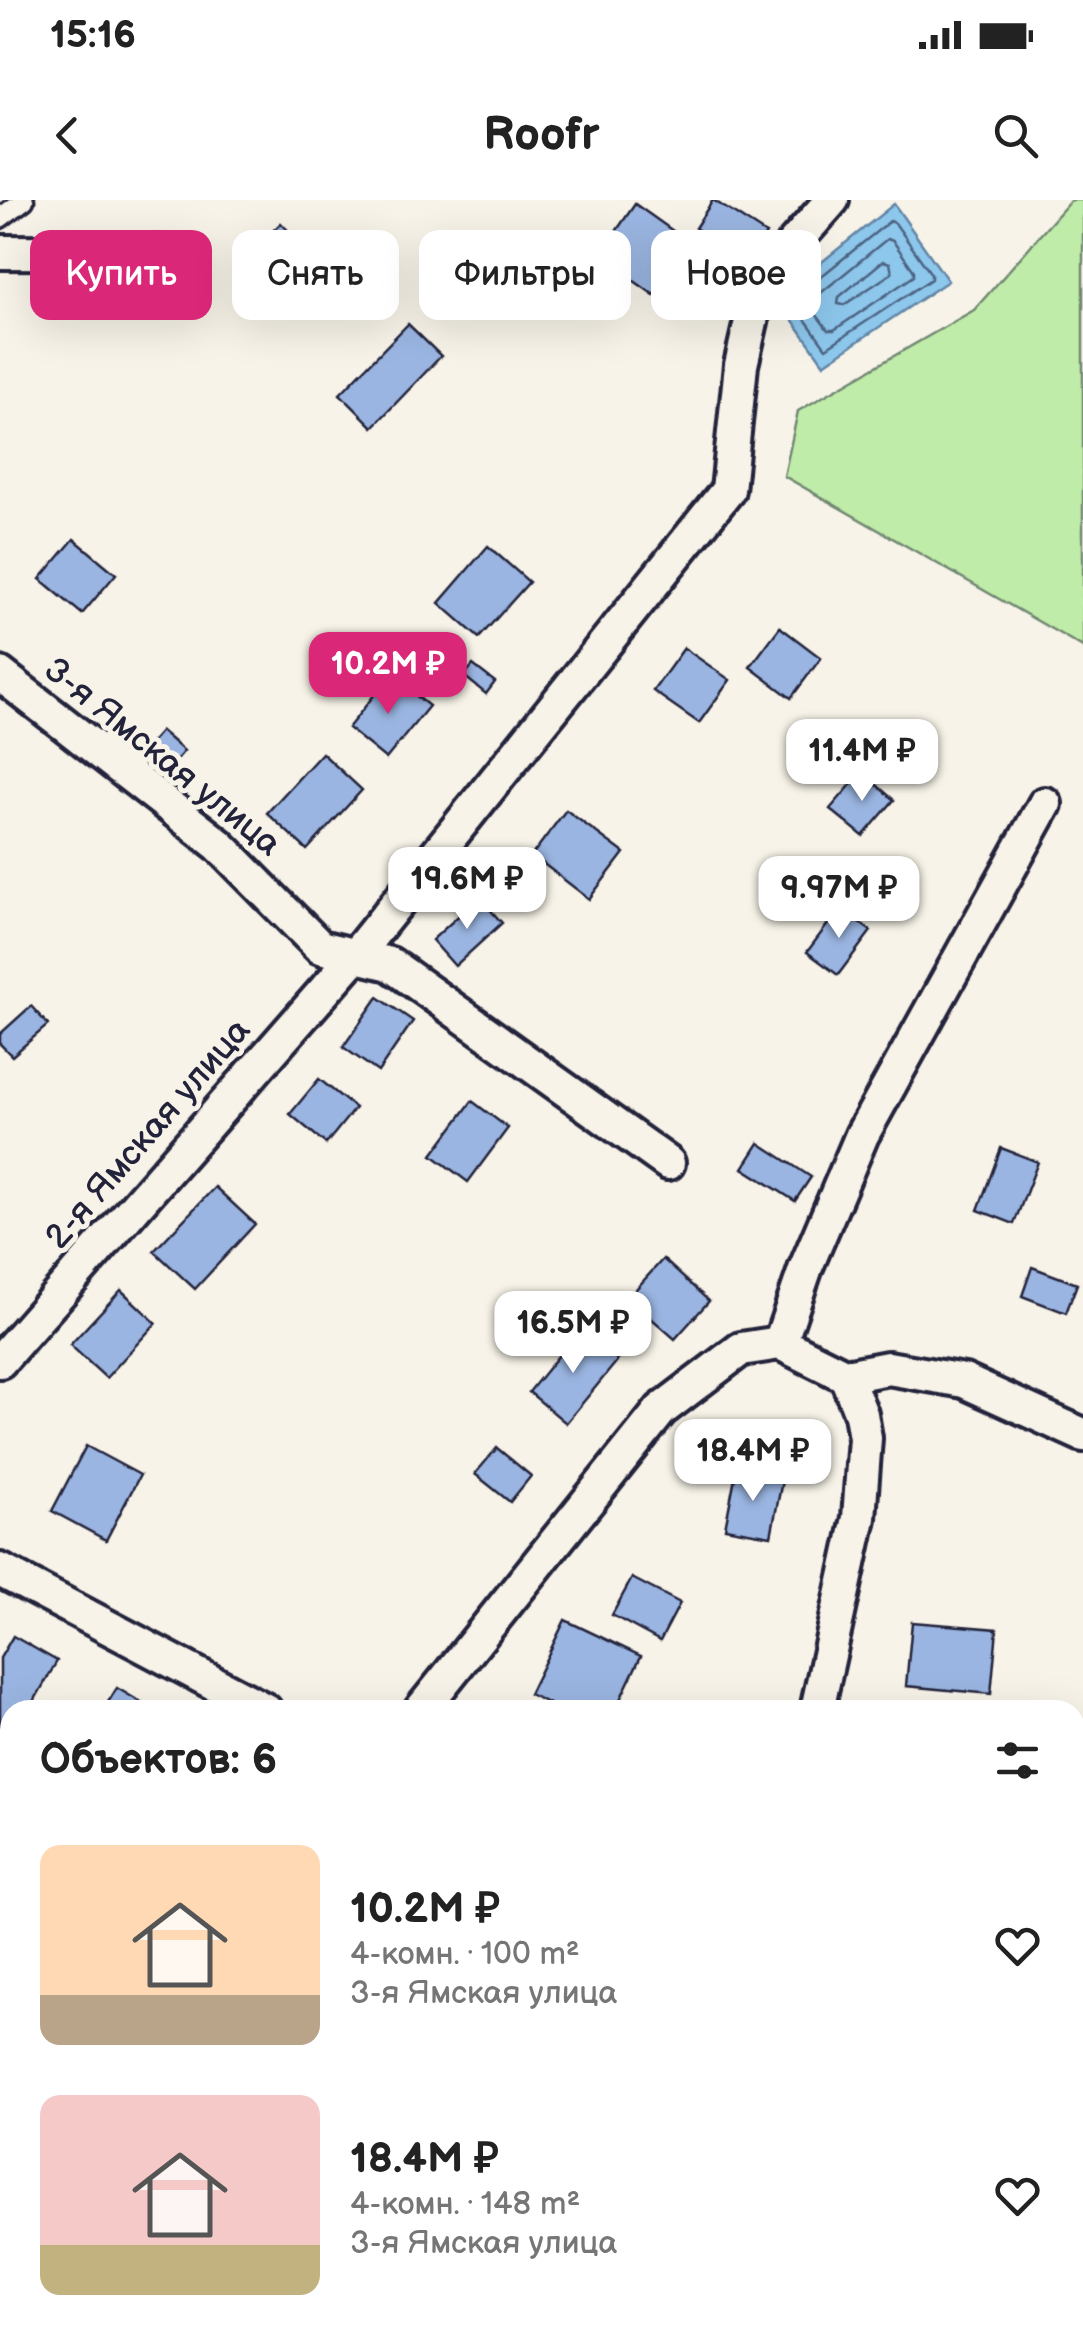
<!DOCTYPE html>
<html lang="ru">
<meta charset="utf-8">
<style>
:root{--surface:#fff;--page:#f6f6f6;--text:#222;--muted:#767676;--accent:#db2777}
body{margin:0;font-family:"Balsamiq Sans",sans-serif;background:var(--page);color:var(--text);height:100vh;display:flex;flex-direction:column;font-size:38px;white-space:nowrap}
*{box-sizing:border-box;margin:0}
p{font-size:32px;color:var(--muted)}
.icon{flex:none;width:55px;height:55px;fill:none;stroke:currentColor;stroke-width:2;stroke-linecap:round;stroke-linejoin:round}
.map{position:relative;flex:1;overflow:hidden}
.side{position:absolute;left:0px;top:1500px;width:1085px;height:642px;display:flex;flex-direction:column;background:var(--surface);border-radius:30px 30px 0 0;box-shadow:0 10px 40px #0002}
.side>*{flex:none}
.guide{position:absolute;left:30px;top:30px;width:1025px;height:90px;display:flex;gap:20px}
.price{position:absolute;translate:-50% -85px;padding:0 22px;border-radius:20px;background:#fff;color:#222;font-size:32px;line-height:65px;filter:drop-shadow(0 2px 5px #0008)}
.price::after{content:'';position:absolute;left:50%;top:60px;width:30px;height:22px;margin-left:-15px;background:inherit;clip-path:polygon(0 0,100% 0,50% 100%)}
.price.on{background:var(--accent);color:#fff}
ul{padding:0;list-style:none}
li{display:flex;align-items:center;gap:30px;height:250px;padding:0 40px}
li span{display:grid;place-items:center;flex:none;width:280px;height:200px;border-radius:20px;color:#555}
li>.icon{margin-inline-start:auto}
span .icon{width:120px;height:120px;fill:#fffc;stroke-width:1}
li b{font-size:42px}
h2{display:flex;justify-content:space-between;align-items:center;height:120px;padding:0 40px;font-size:42px}
.pill{padding:0 35px;border-radius:20px;background:var(--surface);box-shadow:0 10px 40px #0002;font-size:35px;line-height:90px}
.pill.on{background:var(--accent);color:#fff}
.status{display:flex;justify-content:space-between;align-items:center;height:70px;padding:0 50px;background:var(--surface);direction:ltr}
.status svg{height:28px;fill:currentColor}
header{display:flex;justify-content:space-between;align-items:center;height:130px;padding:0 40px;background:var(--surface);font-size:45px;font-weight:800}
.map>svg:first-child{display:block}
</style>
<div class="status"><b>15:16</b><svg viewBox="0 0 49 12"><path d="M0 12V9h3v3zM5 12V6h3v6zM10 12V3h3v9zM15 12V0h3v12zM26 1h20v11H26zM47 4h2v5h-2z"/></svg></div>
<header><svg class="icon" aria-label="back" viewBox="0 0 24 24"><path d="M15 5l-7 7 7 7"/></svg>Roofr<svg class="icon" aria-label="search" viewBox="0 0 24 24"><circle cx="10" cy="10" r="6"/><path d="M15 15l6 6"/></svg></header>
<div class="map">
<svg width="1083" height="2141" viewBox="0 0 1083 2141">
<rect width="100%" height="100%" fill="#f7f3e8"/>
<filter id="ink" filterUnits="userSpaceOnUse"><feTurbulence type="fractalNoise" baseFrequency=".01" numOctaves="2"/><feDisplacementMap in="SourceGraphic" scale="20" xChannelSelector="R" yChannelSelector="G"/><feConvolveMatrix kernelMatrix="1 2 1 2 8 2 1 2 1" color-interpolation-filters="sRGB"/></filter>
<g filter="url(#ink)">
<polygon fill="#c0eca9" stroke="#718772" stroke-width="2.5" points="1071,0 1083,0 1083,447 784,276 798,211 974,110"/>
<polygon fill="#8dc7ec" stroke="#6285a5" stroke-width="2.5" points="894,4 948,81 824,164 777,98"/>
<g fill="none" stroke-linecap="round" stroke-linejoin="round">
<g stroke="#4d6482" stroke-width="2.5">
<polygon points="890,21 895,23 931,74 931,79 826,148 794,104 793,99"/>
<polygon points="887,39 893,41 914,71 914,76 834,130 828,130 810,106 811,101"/>
<polygon points="883,61 890,63 892,73 844,105 838,104 839,97"/>
</g>
</g>
<g fill="#9ab5e1" stroke="#22223b" stroke-width="2.5">
<polygon points="713,0 766,34 747,62 695,28"/>
<polygon points="635,4 690,43 654,95 599,56"/>
<polygon points="281,23 298,41 258,80 240,62"/>
<polygon points="408,124 441,156 373,227 340,194"/>
<polygon points="74,339 116,374 82,414 40,379"/>
<polygon points="488,346 529,382 479,438 439,403"/>
<polygon points="780,427 821,458 791,498 750,467"/>
<polygon points="684,448 730,480 699,523 653,491"/>
<polygon points="473,465 495,482 486,494 464,476"/>
<polygon points="390,475 429,506 386,559 348,528"/>
<polygon points="161,531 184,551 168,570 144,550"/>
<polygon points="322,553 362,590 307,650 267,613"/>
<polygon points="862,572 894,600 863,636 830,609"/>
<polygon points="566,610 624,653 589,699 532,655"/>
<polygon points="479,697 502,723 455,766 432,740"/>
<polygon points="840,708 871,731 838,775 807,752"/>
<polygon points="378,797 413,821 378,872 343,847"/>
<polygon points="31,806 48,825 12,856 0,844 0,834"/>
<polygon points="319,879 355,908 326,944 290,914"/>
<polygon points="472,901 508,928 468,982 432,955"/>
<polygon points="759,943 811,977 795,1001 743,968"/>
<polygon points="1001,948 1038,962 1014,1024 978,1010"/>
<polygon points="215,987 255,1024 195,1089 154,1051"/>
<polygon points="663,1059 709,1101 675,1139 628,1098"/>
<polygon points="1032,1067 1077,1084 1066,1113 1022,1096"/>
<polygon points="121,1090 156,1123 106,1178 70,1145"/>
<polygon points="580,1129 618,1160 566,1223 529,1192"/>
<polygon points="86,1246 140,1275 106,1340 52,1311"/>
<polygon points="497,1248 531,1276 510,1302 475,1274"/>
<polygon points="736,1272 782,1281 771,1336 725,1328"/>
<polygon points="632,1378 680,1403 660,1441 612,1415"/>
<polygon points="565,1420 641,1456 615,1510 562,1510 529,1494"/>
<polygon points="912,1422 997,1429 991,1494 906,1486"/>
<polygon points="13,1436 57,1461 29,1510 10,1510 8,1548 0,1544 0,1458"/>
<polygon points="117,1488 154,1510 103,1510"/>
<polygon points="0,1703 10,1708 10,1781 0,1776"/>
<polygon points="1015,2132 1069,2132 1063,2141 1025,2141"/>
</g>
<g fill="none" stroke-linecap="round" stroke-linejoin="round">
<defs>
<polyline id="service" points="0,18 24,0"/>
<g id="minor">
<polyline points="0,52 172,53"/>
<polyline points="0,474 219,645 320,747 390,764 668,963"/>
<polyline points="780,1143 806,1067 862,935 1045,604"/>
<polyline points="780,1143 846,1176 888,1168 964,1181 1083,1235"/>
<polyline points="0,1161 354,757 728,290 741,165 760,82 832,0"/>
<polyline points="0,1370 265,1510"/>
<polyline points="421,1510 661,1210 741,1149 780,1143"/>
<polyline points="817,1510 859,1318 865,1238 861,1214 846,1176"/>
<polyline points="1075,1997 1083,2002"/>
<polyline points="347,2141 352,2132"/>
</g>
</defs>
<use href="#service" stroke="#22223b" stroke-width="25"/>
<use href="#minor" stroke="#22223b" stroke-width="40"/>
<use href="#service" stroke="#f7f3e8" stroke-width="18"/>
<use href="#minor" stroke="#f7f3e8" stroke-width="32"/>
</g>
</g>
<g text-anchor="middle" stroke-width="10" stroke-linejoin="round" paint-order="stroke">
<g font-size="35" fill="#22223b" stroke="#f7f3e8">
<text transform="translate(163 556) rotate(39)" y="12">3-я Ямская улица</text>
<text transform="translate(147 933) rotate(-49)" y="12">2-я Ямская улица</text>
</g>
</g>
</svg>
<b class="price on" style="left:388px;top:517px">10.2M ₽</b>
<b class="price" style="left:862px;top:604px">11.4M ₽</b>
<b class="price" style="left:467px;top:732px">19.6M ₽</b>
<b class="price" style="left:839px;top:741px">9.97M ₽</b>
<b class="price" style="left:573px;top:1176px">16.5M ₽</b>
<b class="price" style="left:753px;top:1304px">18.4M ₽</b>
<div class="guide">
<a class="pill on">Купить</a>
<a class="pill">Снять</a>
<a class="pill">Фильтры</a>
<a class="pill">Новое</a>
</div>
<section class="side">
<h2>Объектов: 6<svg class="icon" aria-label="filters" viewBox="0 0 24 24"><path d="M4 7h16M4 17h16"/><circle cx="9" cy="7" r="2"/><circle cx="15" cy="17" r="2"/></svg></h2>
<ul>
<li><span style="background:linear-gradient(#ffd9b3 75%,#b9a48a 0)"><svg class="icon" aria-label="home" viewBox="0 0 24 24"><path d="M3 11l9-7 9 7M6 9v11h12V9"/></svg></span><div><b>10.2M ₽</b><p>4-комн. · 100 m²</p><p>3-я Ямская улица</p></div><svg class="icon" aria-label="heart" viewBox="0 0 24 24"><path d="M12 20l-8-8c-3-5 5-10 8-4 3-6 11-1 8 4z"/></svg></li>
<li><span style="background:linear-gradient(#f6c9c9 75%,#c2b280 0)"><svg class="icon" aria-label="home" viewBox="0 0 24 24"><path d="M3 11l9-7 9 7M6 9v11h12V9"/></svg></span><div><b>18.4M ₽</b><p>4-комн. · 148 m²</p><p>3-я Ямская улица</p></div><svg class="icon" aria-label="heart" viewBox="0 0 24 24"><path d="M12 20l-8-8c-3-5 5-10 8-4 3-6 11-1 8 4z"/></svg></li>
</ul>
</section>
</div>
